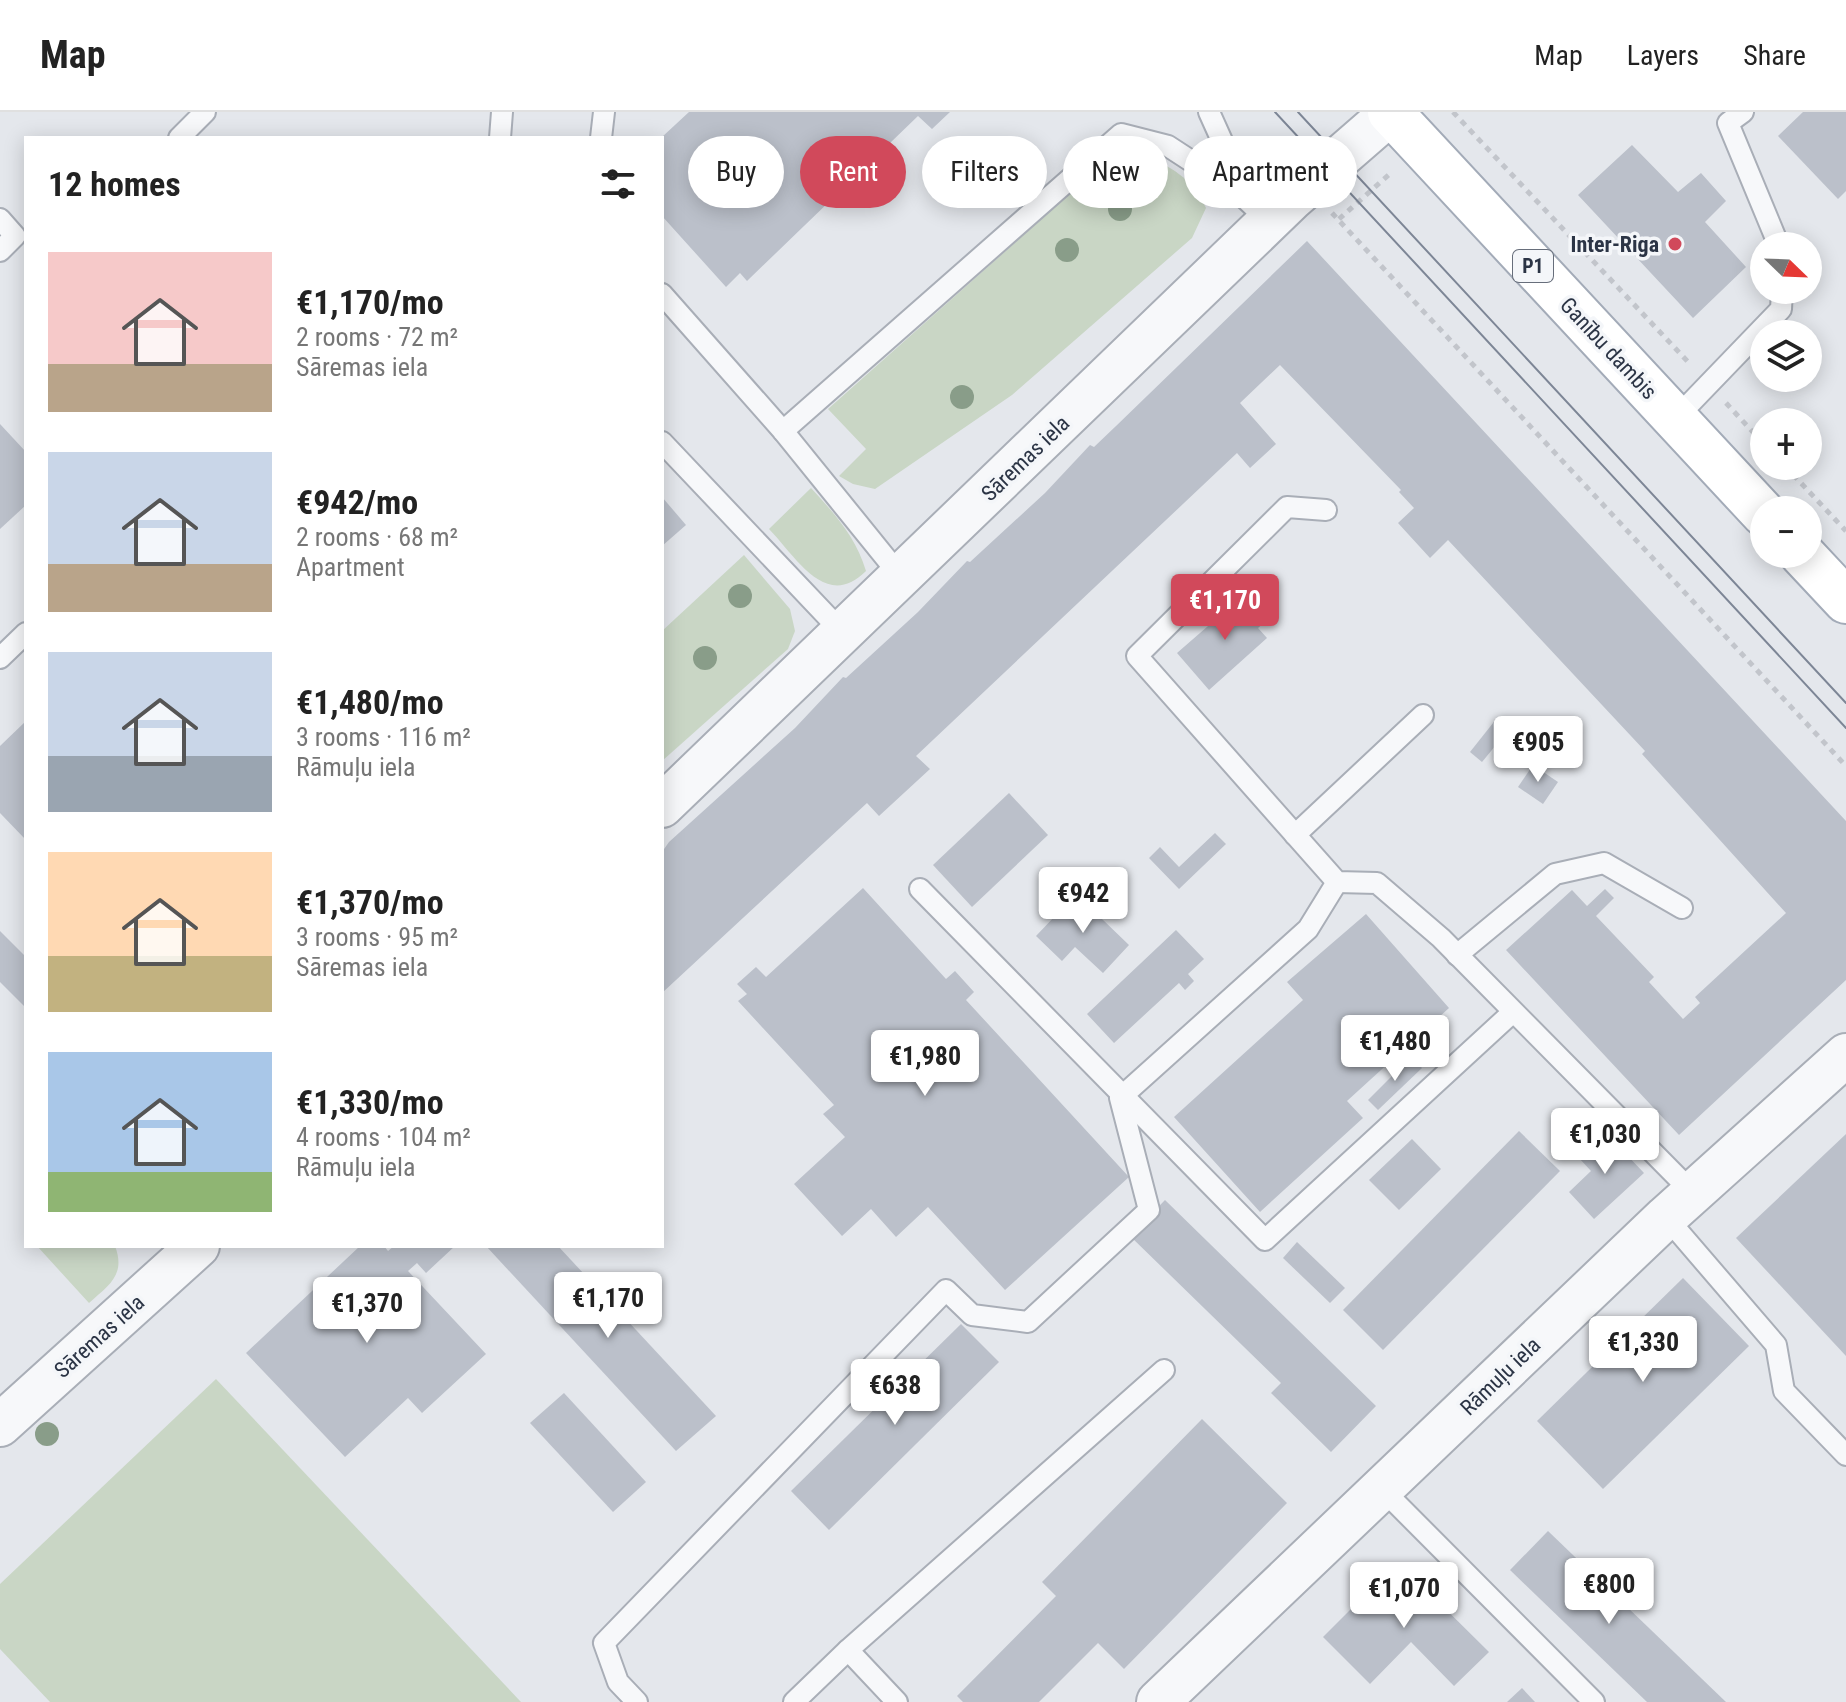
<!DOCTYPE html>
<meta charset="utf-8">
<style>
:root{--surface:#fff;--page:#f6f6f6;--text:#222;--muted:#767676;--line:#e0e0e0;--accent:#d1495b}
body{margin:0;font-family:"Roboto Condensed",sans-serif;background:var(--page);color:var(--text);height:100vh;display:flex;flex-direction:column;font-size:30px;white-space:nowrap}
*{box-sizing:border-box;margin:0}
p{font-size:26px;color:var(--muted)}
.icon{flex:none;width:44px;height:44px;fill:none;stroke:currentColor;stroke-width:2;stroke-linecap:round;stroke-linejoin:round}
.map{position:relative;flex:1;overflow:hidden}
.panel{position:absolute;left:24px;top:24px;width:640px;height:1112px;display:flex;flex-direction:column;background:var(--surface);border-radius:0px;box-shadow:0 4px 20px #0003}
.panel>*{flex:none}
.top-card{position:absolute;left:688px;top:24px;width:760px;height:72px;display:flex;gap:16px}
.needle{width:52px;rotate:113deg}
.fabs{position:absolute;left:1750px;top:120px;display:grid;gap:16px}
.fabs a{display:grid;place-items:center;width:72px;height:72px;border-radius:50%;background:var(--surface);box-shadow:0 4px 20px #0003;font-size:40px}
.price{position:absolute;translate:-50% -68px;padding:0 18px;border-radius:8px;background:#fff;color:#222;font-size:26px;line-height:52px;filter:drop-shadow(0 2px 4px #0008)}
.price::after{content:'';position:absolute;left:50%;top:48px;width:24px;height:18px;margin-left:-12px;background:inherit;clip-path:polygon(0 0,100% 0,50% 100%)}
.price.active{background:var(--accent);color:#fff}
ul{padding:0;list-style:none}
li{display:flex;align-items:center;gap:24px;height:200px;padding:0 24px}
li span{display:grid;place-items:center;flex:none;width:224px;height:160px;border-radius:0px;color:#555}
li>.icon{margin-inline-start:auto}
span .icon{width:96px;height:96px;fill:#fffc;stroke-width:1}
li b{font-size:34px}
h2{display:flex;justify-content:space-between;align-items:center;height:96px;padding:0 24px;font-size:34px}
.pill{padding:0 28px;border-radius:36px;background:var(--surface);box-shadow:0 4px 20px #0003;font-size:28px;line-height:72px}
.pill.active{background:var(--accent);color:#fff}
header{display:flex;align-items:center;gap:48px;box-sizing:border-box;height:112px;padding:0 40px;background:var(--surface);border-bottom:2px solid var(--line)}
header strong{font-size:38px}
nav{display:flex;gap:44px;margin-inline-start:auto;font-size:28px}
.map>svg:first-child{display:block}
</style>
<header>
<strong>Map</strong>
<nav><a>Map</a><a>Layers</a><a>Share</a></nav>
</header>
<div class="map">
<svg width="1846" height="1590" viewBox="0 0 1846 1590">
<rect width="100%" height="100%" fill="#e4e7ec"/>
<g fill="#c9d6c5">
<path d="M1141,42C1171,54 1193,67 1206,96L1192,126L1012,283L875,377L853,372L839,364L866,337L828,297L1108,48Z"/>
<path d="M811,376C834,401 856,425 866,459C826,499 797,446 769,417Z"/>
<polygon points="744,443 790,497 795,519 788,537 662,649 662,519"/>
<path d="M37,1134H115C126,1163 109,1173 89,1191Z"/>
<polygon points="216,1267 521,1590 50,1590 0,1537 0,1472"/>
</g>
<g fill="#bbc0ca">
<polygon points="689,0 950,0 932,17 918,4 747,169 740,161 726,175 662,104 662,25"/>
<polygon points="1803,0 1846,0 1846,79 1838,87 1778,24"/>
<polygon points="1632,33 1678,80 1701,61 1726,89 1705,110 1746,155 1693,206 1578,83"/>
<polygon points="1307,129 1846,709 1846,868 1679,1023 1506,838 1572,778 1587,794 1605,777 1614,786 1596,804 1654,865 1649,870 1683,907 1700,891 1695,885 1786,801 1642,642 1645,639 1448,428 1430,446 1398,411 1414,396 1399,380 1401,378 1280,253 1240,291 1276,332 1250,356 1237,341 916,644 930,657 879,704 867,691 662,881 662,740 669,730 795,616 843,565 846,566 918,500 967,449 970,450 1045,381 1090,333 1094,335 1116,314"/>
<polygon points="0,312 26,340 26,393 0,417"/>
<polygon points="662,385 686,413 662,434"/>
<polygon points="1246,481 1268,507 1258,516 1267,526 1209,578 1177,541"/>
<polygon points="1497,606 1510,616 1482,650 1470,640"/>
<polygon points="26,609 26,728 0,701 0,634"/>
<polygon points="1533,653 1558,670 1543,692 1518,675"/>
<polygon points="1009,681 1048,723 972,795 933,753"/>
<polygon points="1215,721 1226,732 1179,777 1149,746 1160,735 1179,755"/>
<polygon points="863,776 946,867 955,859 974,880 966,888 1129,1065 1005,1178 928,1095 896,1125 871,1097 842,1124 794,1072 845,1025 823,1002 834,993 738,889 747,882 737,872 756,855 766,865"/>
<polygon points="1076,782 1129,833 1103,861 1075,835 1062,849 1036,824"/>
<polygon points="1366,802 1449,896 1347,989 1363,1006 1260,1100 1174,1005 1303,888 1287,870"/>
<polygon points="1176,818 1204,847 1188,862 1194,869 1185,878 1179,871 1114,931 1087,902"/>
<polygon points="0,819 26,845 26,896 0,870"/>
<polygon points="1411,945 1422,956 1378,998 1368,988"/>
<polygon points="1519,1019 1560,1059 1383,1238 1343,1198"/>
<polygon points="1606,1021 1644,1061 1594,1107 1569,1080 1591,1059 1579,1046"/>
<polygon points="1846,1022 1846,1244 1736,1126"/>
<polygon points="1412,1027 1441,1057 1399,1098 1369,1068"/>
<polygon points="1165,1088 1376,1294 1331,1340 1271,1281 1281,1271 1130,1124"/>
<polygon points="1297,1130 1345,1176 1330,1191 1283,1146"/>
<polygon points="360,1134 384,1134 388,1139 394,1134 455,1134 426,1161 417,1151 408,1159 486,1242 422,1301 408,1286 345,1345 246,1241"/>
<polygon points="486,1134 558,1134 716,1304 676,1339"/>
<polygon points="1683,1166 1749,1234 1603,1377 1537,1309"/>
<polygon points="961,1212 999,1250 829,1418 791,1379"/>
<polygon points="564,1281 646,1370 613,1400 530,1311"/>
<polygon points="1202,1307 1287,1391 1124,1557 1098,1531 1039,1590 963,1590 957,1584 1056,1484 1042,1470"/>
<polygon points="1548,1419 1726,1590 1647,1590 1510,1458"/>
<polygon points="1398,1450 1489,1540 1454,1574 1411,1530 1370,1572 1323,1525"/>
<polygon points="1522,1576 1535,1590 1507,1590"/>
</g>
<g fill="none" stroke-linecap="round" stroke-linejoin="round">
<defs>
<g id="lane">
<polyline points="1209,0 1227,40 1237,79"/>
<polyline points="1743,0 1728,11 1779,134"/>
<polyline points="179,26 205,0"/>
<polyline points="500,26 502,0"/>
<polyline points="601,26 604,0"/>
<polyline points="0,107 15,124 0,139"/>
<polyline points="662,182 783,319 1121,22 1168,34 1237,79 1269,109"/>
<polyline points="1675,307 1781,197 1782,178"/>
<polyline points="783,319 902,466"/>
<polyline points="662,330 844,522"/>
<polyline points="1326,398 1287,395 1137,544 1337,770 1377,771 1441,826 1693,1081"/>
<polyline points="0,546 26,521"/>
<polyline points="1295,723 1423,603"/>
<polyline points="920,777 1265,1128 1513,900"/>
<polyline points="1457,843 1555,762 1604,751 1682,796"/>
<polyline points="1666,1105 1776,1233 1784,1279 1846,1343"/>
<polyline points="1382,1377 1594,1590"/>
<polyline points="848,1538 897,1590"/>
<polyline points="637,1590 618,1570 604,1531 946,1178 972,1203 1028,1210 1149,1098 1120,986 1308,817 1337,770"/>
<polyline points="794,1590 848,1538 1164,1258"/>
</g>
<g id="street">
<polyline points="662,694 1292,87 1391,1"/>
<polyline points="0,1313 198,1134"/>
<polyline points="1158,1590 1666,1105 1846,943"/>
</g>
<g id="primary">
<polyline points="1390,0 1764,402"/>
<polyline points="1802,442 1846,489"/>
</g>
</defs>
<use href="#lane" stroke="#a9aeb7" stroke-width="24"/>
<use href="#street" stroke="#a9aeb7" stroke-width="46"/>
<use href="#primary" stroke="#a3abb8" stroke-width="48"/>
<g stroke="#c2c5cb" stroke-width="5" stroke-dasharray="6 6" stroke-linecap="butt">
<polyline points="1453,0 1690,252"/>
<polyline points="1256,31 1274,49"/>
<polyline points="1332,101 1846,654"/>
<polyline points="1339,107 1392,60"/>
<polyline points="1726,291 1764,332"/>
<polyline points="1785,354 1846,419"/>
</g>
<use href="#lane" stroke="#f7f8fa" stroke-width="20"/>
<use href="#street" stroke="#f7f8fa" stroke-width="42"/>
<use href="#primary" stroke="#fff" stroke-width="44"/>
<g stroke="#7d8696" stroke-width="2">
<polyline points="1275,0 1846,616"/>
<polyline points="1298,0 1846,591"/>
</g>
</g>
<g fill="#899d89">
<circle cx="1120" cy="97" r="12"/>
<circle cx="1067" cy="138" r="12"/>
<circle cx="962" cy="285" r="12"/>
<circle cx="740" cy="484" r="12"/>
<circle cx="705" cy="546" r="12"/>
<circle cx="47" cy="1322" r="12"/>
</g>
<circle fill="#d1495b" stroke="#f4f6f9" stroke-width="3" cx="1675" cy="132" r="8"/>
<g text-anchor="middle" stroke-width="7" stroke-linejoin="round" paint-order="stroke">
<rect fill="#f4f6f9" stroke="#676e7b" stroke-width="2" x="1513" y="138" width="40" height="32" rx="6"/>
<g font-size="20" font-weight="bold" fill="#2b3445">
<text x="1533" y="161">P1</text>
</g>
<g font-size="22" font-weight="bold" fill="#2b3445" stroke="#f4f6f9" text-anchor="end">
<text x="1659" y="140">Inter-Riga</text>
</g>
<g font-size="22" fill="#2b3445" stroke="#f4f6f9">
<text transform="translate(1609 236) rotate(47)" y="8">Ganību dambis</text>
<text transform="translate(1025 346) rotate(-44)" y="8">Sāremas iela</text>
<text transform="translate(99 1224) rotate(-42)" y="8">Sāremas iela</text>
<text transform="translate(1500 1264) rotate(-44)" y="8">Rāmuļu iela</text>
</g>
</g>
</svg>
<div class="fabs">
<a><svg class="needle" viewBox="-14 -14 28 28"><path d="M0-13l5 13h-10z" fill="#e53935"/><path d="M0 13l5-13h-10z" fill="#767676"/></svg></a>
<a><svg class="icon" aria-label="layers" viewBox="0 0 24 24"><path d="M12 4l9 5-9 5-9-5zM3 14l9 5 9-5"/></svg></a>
<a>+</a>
<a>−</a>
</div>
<b class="price active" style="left:1225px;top:530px">€1,170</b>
<b class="price" style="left:1538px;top:672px">€905</b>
<b class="price" style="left:1083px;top:823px">€942</b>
<b class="price" style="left:1395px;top:971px">€1,480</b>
<b class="price" style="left:925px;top:986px">€1,980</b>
<b class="price" style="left:1605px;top:1064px">€1,030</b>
<b class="price" style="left:608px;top:1228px">€1,170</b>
<b class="price" style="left:367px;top:1233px">€1,370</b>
<b class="price" style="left:1643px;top:1272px">€1,330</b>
<b class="price" style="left:895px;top:1315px">€638</b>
<b class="price" style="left:1609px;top:1514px">€800</b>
<b class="price" style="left:1404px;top:1518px">€1,070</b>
<div class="top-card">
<a class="pill">Buy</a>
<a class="pill active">Rent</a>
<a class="pill">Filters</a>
<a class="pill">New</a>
<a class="pill">Apartment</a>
</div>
<section class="panel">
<h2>12 homes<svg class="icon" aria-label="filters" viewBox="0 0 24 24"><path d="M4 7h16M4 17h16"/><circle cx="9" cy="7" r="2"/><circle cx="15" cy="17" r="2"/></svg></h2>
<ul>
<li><span style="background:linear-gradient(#f6c9c9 70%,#b9a48a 0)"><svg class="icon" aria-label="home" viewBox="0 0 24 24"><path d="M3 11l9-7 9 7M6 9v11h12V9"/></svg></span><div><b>€1,170/mo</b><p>2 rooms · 72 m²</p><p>Sāremas iela</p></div></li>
<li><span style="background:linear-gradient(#c9d6e8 70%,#b9a48a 0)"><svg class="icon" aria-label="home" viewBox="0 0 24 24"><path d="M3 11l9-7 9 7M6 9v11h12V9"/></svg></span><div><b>€942/mo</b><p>2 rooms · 68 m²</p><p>Apartment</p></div></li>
<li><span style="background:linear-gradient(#c9d6e8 65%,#9aa5b1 0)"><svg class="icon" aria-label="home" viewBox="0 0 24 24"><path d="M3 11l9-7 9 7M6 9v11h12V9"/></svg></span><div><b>€1,480/mo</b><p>3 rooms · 116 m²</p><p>Rāmuļu iela</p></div></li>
<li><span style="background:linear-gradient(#ffd9b3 65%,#c2b280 0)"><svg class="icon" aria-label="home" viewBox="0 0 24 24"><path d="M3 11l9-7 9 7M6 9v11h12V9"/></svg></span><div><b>€1,370/mo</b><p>3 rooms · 95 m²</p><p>Sāremas iela</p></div></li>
<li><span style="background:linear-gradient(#a9c7e8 75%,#8fb573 0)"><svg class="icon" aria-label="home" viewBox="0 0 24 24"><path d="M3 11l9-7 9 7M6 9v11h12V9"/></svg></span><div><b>€1,330/mo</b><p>4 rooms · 104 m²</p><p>Rāmuļu iela</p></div></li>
</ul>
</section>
</div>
